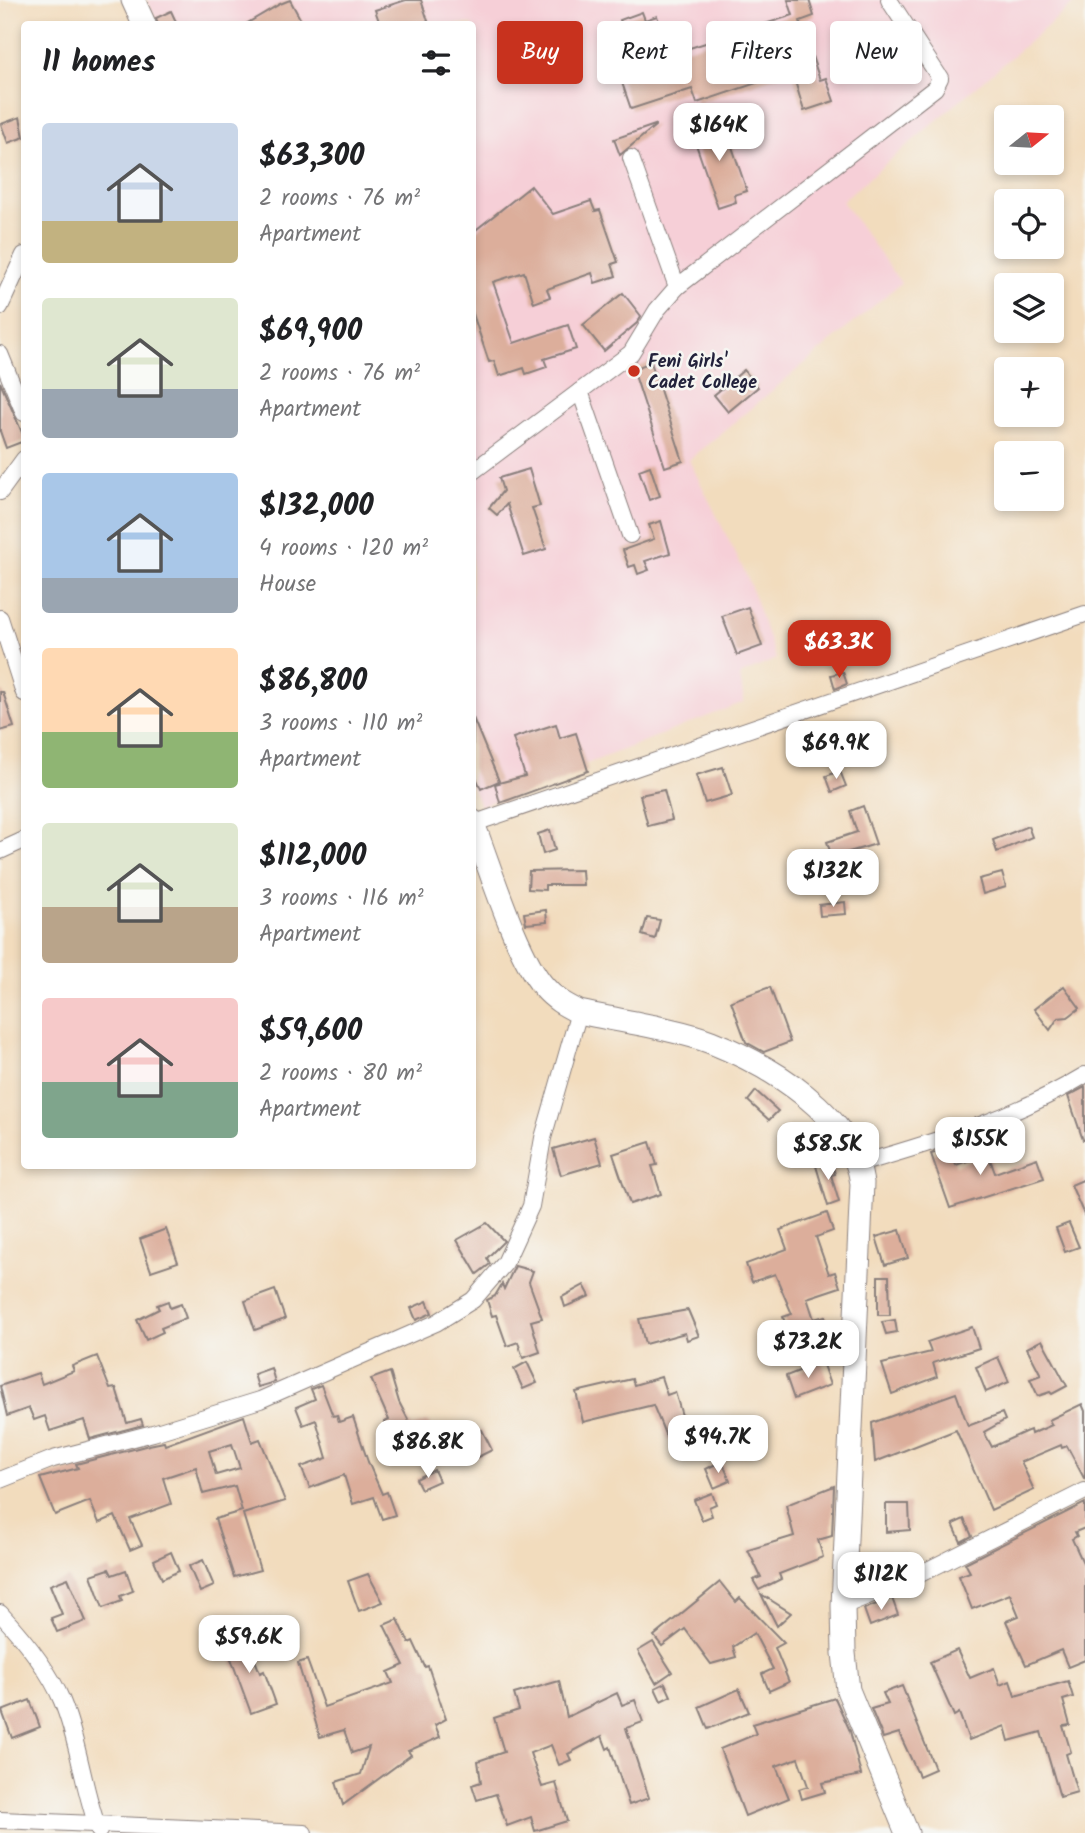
<!DOCTYPE html>
<meta charset="utf-8">
<style>
:root{--surface:#fff;--page:#f6f6f6;--text:#202124;--muted:#757577;--accent:#c8321e}
body{margin:0;font-family:Kalam,sans-serif;background:var(--page);color:var(--text);height:100vh;display:flex;flex-direction:column;font-size:26px;white-space:nowrap}
*{box-sizing:border-box;margin:0}
p{font-size:23px;color:var(--muted)}
.icon{flex:none;width:38px;height:38px;fill:none;stroke:currentColor;stroke-width:2;stroke-linecap:round;stroke-linejoin:round}
.map{position:relative;flex:1;overflow:hidden}
.sheet{position:absolute;left:21px;top:21px;width:455px;height:1148px;display:flex;flex-direction:column;background:var(--surface);border-radius:7px;box-shadow:0 4px 10px #0003}
.sheet>*{flex:none}
.banner{position:absolute;left:497px;top:21px;width:483px;height:63px;display:flex;gap:14px}
.needle{width:46px;rotate:72deg}
.fabs{position:absolute;left:994px;top:105px;display:grid;gap:14px}
.fabs a{display:grid;place-items:center;width:70px;height:70px;border-radius:7px;background:var(--surface);box-shadow:0 4px 10px #0003;font-size:35px}
.price{position:absolute;translate:-50% -60px;padding:0 16px;border-radius:14px;background:#fff;color:#222;font-size:23px;line-height:46px;filter:drop-shadow(0 2px 4px #0008)}
.price::after{content:'';position:absolute;left:50%;top:42px;width:21px;height:16px;margin-left:-10px;background:inherit;clip-path:polygon(0 0,100% 0,50% 100%)}
.price.selected{background:var(--accent);color:#fff}
ul{padding:0;list-style:none}
li{display:flex;align-items:center;gap:21px;height:175px;padding:0 21px}
li span{display:grid;place-items:center;flex:none;width:196px;height:140px;border-radius:7px;color:#555}
li>.icon{margin-inline-start:auto}
span .icon{width:84px;height:84px;fill:#fffc;stroke-width:1}
li b{font-size:30px}
h2{display:flex;justify-content:space-between;align-items:center;height:84px;padding:0 21px;font-size:30px}
.tag{padding:0 24px;border-radius:7px;background:var(--surface);box-shadow:0 4px 10px #0003;font-size:24px;line-height:63px}
.tag.selected{background:var(--accent);color:#fff}
.map>svg:first-child{display:block}
</style>
<div class="map">
<svg width="1085" height="1833" viewBox="0 0 1085 1833">
<rect width="100%" height="100%" fill="#f6f6f2"/>
<filter id="ink" filterUnits="userSpaceOnUse"><feTurbulence type="fractalNoise" baseFrequency=".0143" numOctaves="2"/><feDisplacementMap in="SourceGraphic" scale="14" xChannelSelector="R" yChannelSelector="G"/><feConvolveMatrix kernelMatrix="1 2 1 2 8 2 1 2 1" color-interpolation-filters="sRGB"/></filter>
<filter id="wash" filterUnits="userSpaceOnUse"><feTurbulence type="fractalNoise" baseFrequency=".00686" numOctaves="4" result="noise"/><feDisplacementMap in="SourceGraphic" scale="28" xChannelSelector="R" yChannelSelector="G"/><feGaussianBlur stdDeviation="1.57" result="paint"/><feColorMatrix in="noise" values="0 0 0 0 0 0 0 0 0 0 0 0 0 0 0 0 0 1.4 0 .05"/><feComposite in="paint" operator="in"/></filter>
<g filter="url(#wash)">
<rect width="100%" height="100%" fill="#f2dcbd"/>
<polygon fill="#f6cfd7" points="147,0 1078,0 842,201 901,283 689,460 748,579 776,659 740,675 744,702 480,806 472,787 472,24 158,24"/>
<g id="blocks">
<g fill="#dcae9b" fill-rule="evenodd">
<polygon points="290,0 303,24 246,24 280,4"/>
<polygon points="406,0 421,0 429,24 380,24 375,10"/>
<polygon points="788,0 809,0 814,16 800,21 820,80 826,78 834,101 804,111 792,71 697,103 692,89 631,109 619,74 637,68 620,20 642,12 645,20 657,16 671,54 793,15"/>
<polygon points="171,11 177,24 158,24 156,18"/>
<polygon points="20,117 24,137 8,143 1,124"/>
<polygon points="711,120 714,130 725,126 747,191 734,195 736,202 718,208 690,127"/>
<polygon points="655,125 655,126 620,155 614,139"/>
<polygon points="531,186 553,214 591,201 595,211 600,210 618,262 612,264 616,276 595,283 592,273 547,289 550,297 534,303 524,272 493,282 514,343 568,325 576,349 544,359 547,367 526,374 524,368 499,376 494,361 489,362 472,311 472,233"/>
<polygon points="623,293 641,316 637,323 604,351 583,325"/>
<polygon points="651,362 683,461 665,467 633,369"/>
<polygon points="744,370 758,387 728,412 714,395"/>
<polygon points="0,382 24,437 24,441 6,448 0,431"/>
<polygon points="650,466 660,496 649,500 639,470"/>
<polygon points="529,469 540,506 532,508 546,549 524,556 507,504 497,515 489,508 503,491 499,478"/>
<polygon points="661,521 670,553 645,561 649,570 638,574 635,565 629,567 623,550 654,539 649,525"/>
<polygon points="748,607 762,646 737,655 722,616"/>
<polygon points="843,672 847,684 835,689 831,675"/>
<polygon points="0,692 3,692 14,727 0,731"/>
<polygon points="473,718 499,781 481,789 472,768"/>
<polygon points="827,722 830,745 813,751 806,729"/>
<polygon points="556,724 560,738 576,733 588,771 500,803 495,784 525,776 513,738"/>
<polygon points="723,767 732,795 705,803 696,775"/>
<polygon points="840,771 846,786 832,792 826,776"/>
<polygon points="664,790 672,820 648,826 640,795"/>
<polygon points="863,806 876,844 832,857 827,842 857,832 850,811"/>
<polygon points="1028,826 1032,837 997,852 993,840"/>
<polygon points="550,830 555,850 543,854 538,834"/>
<polygon points="582,870 583,885 545,885 545,890 528,889 529,871"/>
<polygon points="1002,873 1006,887 983,894 979,879"/>
<polygon points="845,902 846,914 820,916 819,905"/>
<polygon points="546,910 547,922 526,924 524,913"/>
<polygon points="647,918 660,920 655,939 642,935"/>
<polygon points="1064,986 1080,1008 1068,1017 1058,1018 1050,1030 1034,1009"/>
<polygon points="770,987 790,1042 764,1052 746,1042 731,1001"/>
<polygon points="1085,1087 1085,1140 1083,1140 1068,1096"/>
<polygon points="756,1091 778,1111 769,1120 748,1101"/>
<polygon points="594,1137 602,1163 561,1175 553,1149"/>
<polygon points="650,1142 657,1165 652,1166 661,1194 630,1204 613,1154"/>
<polygon points="950,1148 956,1165 988,1154 995,1173 1037,1158 1044,1178 950,1208 931,1154"/>
<polygon points="831,1161 835,1174 831,1175 839,1202 828,1206 816,1166"/>
<polygon points="1085,1179 1085,1217 1071,1185"/>
<polygon points="827,1213 833,1231 816,1237 829,1274 835,1272 840,1287 807,1298 814,1319 825,1316 831,1337 793,1349 783,1317 792,1314 775,1274 752,1282 746,1264 787,1249 780,1230"/>
<polygon points="487,1223 504,1241 487,1258 490,1264 477,1274 457,1240"/>
<polygon points="1069,1223 1079,1247 1065,1252 1056,1228"/>
<polygon points="166,1229 178,1262 151,1271 140,1239"/>
<polygon points="900,1230 908,1258 885,1265 876,1237"/>
<polygon points="515,1266 533,1271 529,1282 542,1318 531,1321 540,1352 523,1358 518,1342 507,1346 496,1315 492,1316 487,1300 495,1296 502,1284 504,1289"/>
<polygon points="878,1276 889,1276 890,1315 878,1315"/>
<polygon points="584,1285 590,1296 565,1307 562,1297"/>
<polygon points="275,1290 285,1319 255,1330 245,1301"/>
<polygon points="168,1301 170,1308 181,1304 186,1318 161,1328 163,1332 146,1340 137,1320 159,1309 157,1305"/>
<polygon points="427,1301 432,1313 416,1320 411,1308"/>
<polygon points="688,1310 699,1336 687,1340 685,1333 645,1344 639,1319"/>
<polygon points="895,1320 897,1332 886,1334 882,1322"/>
<polygon points="972,1327 979,1348 933,1363 937,1377 892,1394 882,1364 931,1352 927,1342"/>
<polygon points="1042,1340 1067,1386 1052,1394 1050,1392 1038,1396 1030,1379 1041,1375 1027,1348"/>
<polygon points="97,1356 110,1389 116,1388 127,1423 141,1419 143,1425 90,1439 84,1420 50,1431 45,1416 34,1420 29,1408 7,1416 0,1386 38,1373 42,1384 74,1371 72,1366"/>
<polygon points="998,1357 1009,1382 986,1392 976,1367"/>
<polygon points="527,1362 537,1383 523,1389 514,1369"/>
<polygon points="822,1362 830,1385 794,1399 786,1376"/>
<polygon points="271,1368 275,1382 258,1387 254,1374"/>
<polygon points="390,1372 399,1402 412,1427 428,1421 439,1448 443,1446 448,1456 424,1468 413,1445 400,1452 385,1422 389,1420 371,1379"/>
<polygon points="661,1377 667,1395 675,1392 688,1436 668,1441 653,1405 583,1422 576,1392 632,1379 634,1385"/>
<polygon points="321,1385 333,1416 337,1415 339,1422 353,1417 368,1462 382,1494 387,1492 395,1515 382,1519 374,1497 353,1504 344,1475 310,1488 301,1467 327,1458 316,1420 303,1425 296,1407 315,1399 311,1389"/>
<polygon points="956,1393 968,1426 1002,1413 1005,1420 984,1432 992,1447 1025,1432 1030,1430 1031,1434 1052,1425 1049,1420 1082,1404 1085,1411 1085,1480 1067,1446 1062,1448 1061,1445 1021,1462 1034,1490 991,1510 956,1430 875,1462 872,1423"/>
<path d="M244,1416L252,1442L260,1439L285,1501L243,1514L260,1570L234,1577L215,1519L242,1511L235,1486L203,1494L196,1467L163,1478L171,1504L130,1519L142,1545L130,1550L115,1516L99,1523L90,1501L55,1515L40,1478L78,1468L76,1464L80,1463L149,1445L164,1442L165,1445ZM232,1444L240,1468L216,1475L209,1451Z"/>
<polygon points="482,1430 492,1450 478,1457 466,1435"/>
<polygon points="722,1461 730,1481 714,1488 706,1469"/>
<polygon points="434,1470 439,1481 421,1489 416,1479"/>
<polygon points="834,1486 832,1536 818,1540 823,1557 779,1574 781,1579 759,1590 753,1580 761,1577 748,1550 794,1536 786,1505"/>
<polygon points="712,1493 716,1504 709,1507 712,1516 702,1520 694,1500"/>
<polygon points="1085,1503 1085,1528 1075,1532 1077,1536 1072,1539 1085,1567 1085,1660 1068,1667 1061,1650 1026,1665 1006,1621 1019,1616 1010,1594 972,1609 959,1576 970,1572 965,1563"/>
<polygon points="886,1504 909,1504 910,1530 886,1532"/>
<polygon points="964,1519 972,1536 961,1542 953,1524"/>
<polygon points="171,1552 179,1571 162,1579 154,1560"/>
<polygon points="203,1560 214,1586 200,1592 189,1566"/>
<polygon points="109,1569 112,1575 126,1570 133,1591 120,1596 122,1601 103,1608 91,1575"/>
<polygon points="368,1574 383,1602 359,1611 348,1581"/>
<polygon points="68,1578 86,1621 57,1632 51,1618 62,1614 50,1585"/>
<polygon points="720,1582 736,1602 740,1598 784,1643 775,1648 789,1682 769,1691 762,1674 773,1669 754,1633 733,1647 736,1657 711,1664 685,1629 662,1646 654,1636"/>
<polygon points="761,1594 791,1613 777,1626"/>
<polygon points="892,1598 898,1615 870,1626 864,1609"/>
<polygon points="398,1619 409,1643 413,1641 425,1667 428,1666 446,1719 435,1725 440,1737 408,1751 411,1755 343,1805 336,1782 361,1774 369,1747 352,1753 344,1730 320,1737 298,1663 307,1660 324,1707 393,1683 388,1672 404,1665 384,1625"/>
<polygon points="234,1630 245,1654 252,1652 260,1673 264,1671 276,1704 251,1713 222,1634"/>
<polygon points="653,1642 672,1672 656,1683 638,1651"/>
<polygon points="957,1650 970,1678 994,1668 1000,1685 1010,1681 1015,1696 1068,1681 1073,1697 1063,1700 1070,1725 1063,1726 1071,1752 1066,1754 1077,1792 1060,1797 1041,1732 1009,1741 1005,1726 969,1740 959,1713 954,1716 930,1662"/>
<polygon points="559,1681 567,1717 617,1693 622,1705 635,1700 643,1722 626,1728 649,1798 629,1805 610,1747 607,1749 602,1736 568,1754 571,1760 559,1765 551,1745 530,1753 542,1787 556,1783 567,1821 535,1831 531,1817 507,1826 496,1794 477,1800 472,1785 481,1782 478,1761 504,1752 494,1718 519,1710 514,1694"/>
<polygon points="665,1683 671,1696 661,1701 655,1688"/>
<polygon points="902,1686 935,1769 919,1776 899,1733 883,1738 871,1709 888,1704 883,1693"/>
<polygon points="739,1689 749,1712 708,1729 699,1707"/>
<polygon points="835,1698 850,1731 861,1775 822,1783 825,1792 802,1799 799,1789 808,1786 798,1758 776,1766 789,1798 745,1816 720,1749 756,1734 752,1724"/>
<polygon points="30,1700 40,1727 12,1738 2,1711"/>
</g>
</g>
</g>
<g filter="url(#ink)">
<use href="#blocks" fill-opacity="0" stroke="#8a7f7c" stroke-width="2"/>
<g fill="none" stroke-linecap="round" stroke-linejoin="round">
<defs>
<g id="minor">
<polyline points="631,158 677,287"/>
<polyline points="0,307 24,255"/>
<polyline points="0,354 24,413"/>
<polyline points="580,391 630,535"/>
<polyline points="472,472 631,353 657,310 677,287 935,88 940,78 889,0"/>
<polyline points="0,492 24,459"/>
<polyline points="0,618 24,693"/>
<polyline points="472,824 1085,614"/>
<polyline points="0,851 24,840"/>
<path d="M859,1164C939,1141 1014,1118 1085,1075"/>
<polyline points="0,1480 53,1459 153,1433 260,1400 436,1323 473,1300 505,1263 531,1206 543,1138 579,1012"/>
<polyline points="843,1606 912,1578 1085,1491"/>
<path d="M0,1613C23,1638 49,1669 62,1701C79,1742 83,1789 99,1831"/>
<polyline points="0,1820 304,1833"/>
</g>
<g id="secondary">
<polyline points="133,0 144,24"/>
<path d="M472,821C489,864 516,955 544,987C554,999 565,1005 579,1012C619,1021 674,1028 711,1042C771,1066 852,1114 862,1183L843,1606L844,1653L848,1690L907,1833"/>
</g>
</defs>
<use href="#minor" stroke="#8a7f7c" stroke-width="18"/>
<use href="#secondary" stroke="#8a7f7c" stroke-width="25"/>
<use href="#minor" stroke="#fff" stroke-width="16"/>
<use href="#secondary" stroke="#fff" stroke-width="23"/>
</g>
</g>
<circle fill="#c8321e" stroke="#f6f6f2" stroke-width="2.5" cx="634" cy="371" r="7"/>
<g text-anchor="middle" stroke-width="5" stroke-linejoin="round" paint-order="stroke">
<g font-size="18" font-weight="bold" fill="#22223b" stroke="#f6f6f2" text-anchor="start">
<text x="648" y="367">Feni Girls'<tspan x="648" dy="21">Cadet College</tspan></text>
</g>
</g>
</svg>
<div class="fabs">
<a><svg class="needle" viewBox="-14 -14 28 28"><path d="M0-13l5 13h-10z" fill="#e53935"/><path d="M0 13l5-13h-10z" fill="#757577"/></svg></a>
<a><svg class="icon" aria-label="locate" viewBox="0 0 24 24"><circle cx="12" cy="12" r="6"/><path d="M12 2v4M12 18v4M2 12h4M18 12h4"/></svg></a>
<a><svg class="icon" aria-label="layers" viewBox="0 0 24 24"><path d="M12 4l9 5-9 5-9-5zM3 14l9 5 9-5"/></svg></a>
<a>+</a>
<a>−</a>
</div>
<b class="price" style="left:719px;top:163px">$164K</b>
<b class="price selected" style="left:839px;top:680px">$63.3K</b>
<b class="price" style="left:836px;top:781px">$69.9K</b>
<b class="price" style="left:833px;top:909px">$132K</b>
<b class="price" style="left:980px;top:1177px">$155K</b>
<b class="price" style="left:828px;top:1182px">$58.5K</b>
<b class="price" style="left:808px;top:1380px">$73.2K</b>
<b class="price" style="left:718px;top:1475px">$94.7K</b>
<b class="price" style="left:428px;top:1480px">$86.8K</b>
<b class="price" style="left:881px;top:1612px">$112K</b>
<b class="price" style="left:249px;top:1675px">$59.6K</b>
<div class="banner">
<a class="tag selected">Buy</a>
<a class="tag">Rent</a>
<a class="tag">Filters</a>
<a class="tag">New</a>
</div>
<section class="sheet">
<h2>11 homes<svg class="icon" aria-label="filters" viewBox="0 0 24 24"><path d="M4 7h16M4 17h16"/><circle cx="9" cy="7" r="2"/><circle cx="15" cy="17" r="2"/></svg></h2>
<ul>
<li><span style="background:linear-gradient(#c9d6e8 70%,#c2b280 0)"><svg class="icon" aria-label="home" viewBox="0 0 24 24"><path d="M3 11l9-7 9 7M6 9v11h12V9"/></svg></span><div><b>$63,300</b><p>2 rooms · 76 m²</p><p>Apartment</p></div></li>
<li><span style="background:linear-gradient(#dfe7d0 65%,#9aa5b1 0)"><svg class="icon" aria-label="home" viewBox="0 0 24 24"><path d="M3 11l9-7 9 7M6 9v11h12V9"/></svg></span><div><b>$69,900</b><p>2 rooms · 76 m²</p><p>Apartment</p></div></li>
<li><span style="background:linear-gradient(#a9c7e8 75%,#9aa5b1 0)"><svg class="icon" aria-label="home" viewBox="0 0 24 24"><path d="M3 11l9-7 9 7M6 9v11h12V9"/></svg></span><div><b>$132,000</b><p>4 rooms · 120 m²</p><p>House</p></div></li>
<li><span style="background:linear-gradient(#ffd9b3 60%,#8fb573 0)"><svg class="icon" aria-label="home" viewBox="0 0 24 24"><path d="M3 11l9-7 9 7M6 9v11h12V9"/></svg></span><div><b>$86,800</b><p>3 rooms · 110 m²</p><p>Apartment</p></div></li>
<li><span style="background:linear-gradient(#dfe7d0 60%,#b9a48a 0)"><svg class="icon" aria-label="home" viewBox="0 0 24 24"><path d="M3 11l9-7 9 7M6 9v11h12V9"/></svg></span><div><b>$112,000</b><p>3 rooms · 116 m²</p><p>Apartment</p></div></li>
<li><span style="background:linear-gradient(#f6c9c9 60%,#7fa58c 0)"><svg class="icon" aria-label="home" viewBox="0 0 24 24"><path d="M3 11l9-7 9 7M6 9v11h12V9"/></svg></span><div><b>$59,600</b><p>2 rooms · 80 m²</p><p>Apartment</p></div></li>
</ul>
</section>
</div>
